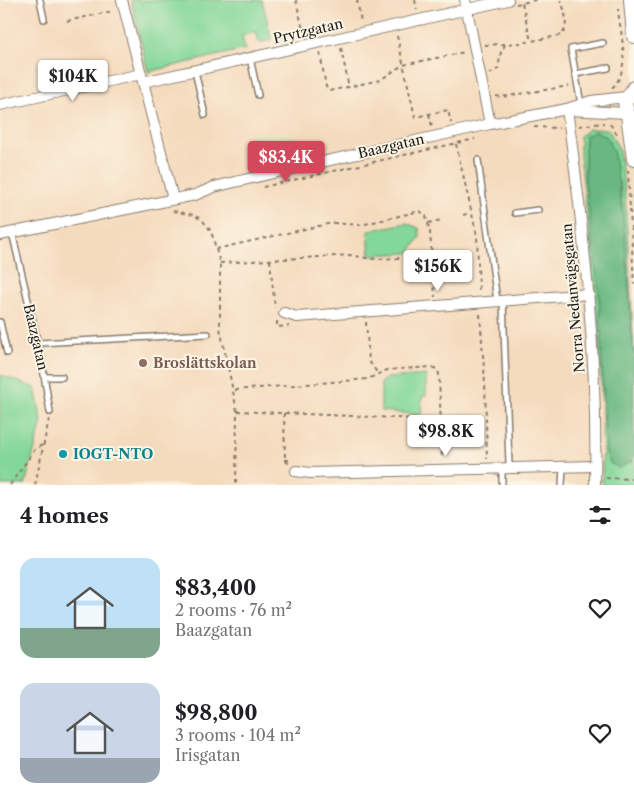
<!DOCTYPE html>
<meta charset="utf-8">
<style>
:root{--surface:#fff;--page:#f2f2f2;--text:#202124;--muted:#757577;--accent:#d1495b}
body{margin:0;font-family:"Libre Caslon Text",serif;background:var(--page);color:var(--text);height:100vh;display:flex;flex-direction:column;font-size:19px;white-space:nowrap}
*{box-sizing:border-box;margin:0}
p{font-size:16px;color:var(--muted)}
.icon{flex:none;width:28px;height:28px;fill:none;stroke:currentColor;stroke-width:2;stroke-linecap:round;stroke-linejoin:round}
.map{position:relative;height:485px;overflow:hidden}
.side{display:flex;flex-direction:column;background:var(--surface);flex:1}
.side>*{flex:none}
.price{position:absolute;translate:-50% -42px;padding:0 11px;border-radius:5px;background:#fff;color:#222;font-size:16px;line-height:32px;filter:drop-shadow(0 1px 2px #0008)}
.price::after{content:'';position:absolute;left:50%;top:30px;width:15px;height:11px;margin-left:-8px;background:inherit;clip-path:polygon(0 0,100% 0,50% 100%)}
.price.active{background:var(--accent);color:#fff}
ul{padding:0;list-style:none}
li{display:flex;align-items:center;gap:15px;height:125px;padding:0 20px}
li span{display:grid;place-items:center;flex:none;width:140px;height:100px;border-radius:15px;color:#555}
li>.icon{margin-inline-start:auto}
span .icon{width:60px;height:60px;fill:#fffc;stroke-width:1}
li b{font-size:21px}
h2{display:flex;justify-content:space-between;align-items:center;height:60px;padding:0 20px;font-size:21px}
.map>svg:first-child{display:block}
</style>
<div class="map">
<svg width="634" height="485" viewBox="0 0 634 485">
<rect width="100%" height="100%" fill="#fcf5e5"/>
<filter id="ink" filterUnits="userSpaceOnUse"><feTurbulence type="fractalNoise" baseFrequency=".02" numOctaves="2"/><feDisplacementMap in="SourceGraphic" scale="10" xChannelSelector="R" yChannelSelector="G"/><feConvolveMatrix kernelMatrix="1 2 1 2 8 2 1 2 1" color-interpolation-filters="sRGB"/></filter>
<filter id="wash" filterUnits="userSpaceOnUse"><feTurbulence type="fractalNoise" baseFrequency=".0096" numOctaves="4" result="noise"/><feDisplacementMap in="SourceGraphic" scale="20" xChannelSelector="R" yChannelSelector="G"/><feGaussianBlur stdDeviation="1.12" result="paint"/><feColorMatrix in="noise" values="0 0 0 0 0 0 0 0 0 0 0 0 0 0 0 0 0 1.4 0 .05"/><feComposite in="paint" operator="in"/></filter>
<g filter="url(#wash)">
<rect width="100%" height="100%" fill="#f5dbbe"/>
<g fill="#82d799" stroke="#4f7a5a">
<polygon points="131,0 262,0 272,40 259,43 256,32 242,36 245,49 148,72"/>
<path d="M588,129H608L619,149L625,193L634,354L620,183L585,136V179L599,295L606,454L632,462L634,460V485H602C605,374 592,264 580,155V136Z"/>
<polygon points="406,223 419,228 420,237 409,253 370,255 368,231"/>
<polygon points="0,375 35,388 42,422 25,485 0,485"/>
<polygon points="426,375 426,396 422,396 421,415 381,411 381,382 387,378"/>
</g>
<polygon fill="#69b881" stroke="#426a4e" points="596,131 607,137 614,154 623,212 634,354 634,460 619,468 610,463 606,454 599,295 585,179 585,136"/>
</g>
<g filter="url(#ink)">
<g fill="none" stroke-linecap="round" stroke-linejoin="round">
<defs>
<g id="service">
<polyline points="40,0 44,19"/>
<polyline points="250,58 258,95"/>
<polyline points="195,71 205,115"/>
<polyline points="575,74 608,68"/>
<polyline points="581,104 571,49 603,43"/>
<polyline points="478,160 497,301"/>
<polyline points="515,213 538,210"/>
<polyline points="12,232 41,356 50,412"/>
<polyline points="503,301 509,464"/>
<polyline points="0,322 7,353"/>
<polyline points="38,343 208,334"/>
<polyline points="45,377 62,377"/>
<polyline points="502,485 502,468"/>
<polyline points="562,485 563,467"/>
</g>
<g id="minor">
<polyline points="122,0 173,199"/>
<polyline points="465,0 490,124"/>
<polyline points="143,82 508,0"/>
<polyline points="0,105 141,74"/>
<path d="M567,109C584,234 598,360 595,485"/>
<polyline points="568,110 627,113"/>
<polyline points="0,235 195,195 214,187 269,174 490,124 567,109 591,101 626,97"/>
<polyline points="284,313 297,317 589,294"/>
<polyline points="296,471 310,473 595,466"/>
</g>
<g id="secondary">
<polyline points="631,0 634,36"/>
<polyline points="628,115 634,159"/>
<polyline points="633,120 627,113 625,102 634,88"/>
</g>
</defs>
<use href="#service" stroke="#887c6d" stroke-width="8"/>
<use href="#minor" stroke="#887c6d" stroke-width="12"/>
<use href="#secondary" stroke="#887c6d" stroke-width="16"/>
<g stroke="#887c6d" stroke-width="2" stroke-dasharray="4 4" stroke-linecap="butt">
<polyline points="296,0 304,34"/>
<polyline points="357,0 361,22"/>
<polyline points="415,0 417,10"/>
<polyline points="522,3 531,41"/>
<polyline points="516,4 536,0"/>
<polyline points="67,21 113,11"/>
<polyline points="397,36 415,117 448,110 451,123"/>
<path d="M485,45L522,43L562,35C569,24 565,12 561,0"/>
<polyline points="341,48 349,88"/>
<polyline points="320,53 326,87 329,91 380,80 403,65 465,52"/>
<polyline points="489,74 498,69 501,52 506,43"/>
<path d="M612,88C632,69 620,34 618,9"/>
<polyline points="496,96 501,97 569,86"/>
<polyline points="429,114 432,126"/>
<polyline points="610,124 617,134"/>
<polyline points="579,126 604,123"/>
<polyline points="534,127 559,128"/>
<polyline points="456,144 477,236 479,292"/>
<polyline points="628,170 634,284"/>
<polyline points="263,187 475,139"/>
<polyline points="173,211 194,215 203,221 211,231 220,263 220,328 237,411 236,485"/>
<polyline points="463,215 470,213"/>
<polyline points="428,223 442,220"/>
<polyline points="216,249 332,223 361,225 420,211 426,216 430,232 435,297"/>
<polyline points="270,260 275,308"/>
<polyline points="220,263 351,255 371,259 431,257"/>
<polyline points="480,314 485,383 487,459"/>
<polyline points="277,321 277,327 289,326"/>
<polyline points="366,322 369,361 378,374"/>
<polyline points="235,390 368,379 387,370 431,367 437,369 439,374 442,458"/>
<polyline points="237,411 441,420"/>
<polyline points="284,413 285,460 289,464"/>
<polyline points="285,460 293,460"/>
<polyline points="606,478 634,479"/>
<polyline points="10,485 36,448 45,444"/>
<polyline points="35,485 49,419"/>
</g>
<use href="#service" stroke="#fff" stroke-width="5"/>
<use href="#minor" stroke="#fff" stroke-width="10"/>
<use href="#secondary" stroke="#fff" stroke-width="14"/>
</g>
</g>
<circle fill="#8d6e63" stroke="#fcf5e5" stroke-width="2" cx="143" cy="363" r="5"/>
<circle fill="#0f9aa8" stroke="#fcf5e5" stroke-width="2" cx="63" cy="454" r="5"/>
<g text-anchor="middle" stroke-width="4" stroke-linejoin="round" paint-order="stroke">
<g font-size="14" fill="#1c1c1c" stroke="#fcf5e5">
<text transform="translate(308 31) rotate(-13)" y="5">Prytzgatan</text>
<text transform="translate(391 146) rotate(-13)" y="5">Baazgatan</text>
<text transform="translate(573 298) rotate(-95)" y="5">Norra Nedanvägsgatan</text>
<text transform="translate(36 337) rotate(77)" y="5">Baazgatan</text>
</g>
<g font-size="14" font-weight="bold" fill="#785e54" stroke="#fcf5e5" text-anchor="start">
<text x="153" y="368">Broslättskolan</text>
</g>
<g font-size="14" font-weight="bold" fill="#0d838f" stroke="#fcf5e5" text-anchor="start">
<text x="73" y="459">IOGT-NTO</text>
</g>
</g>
</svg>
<b class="price" style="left:73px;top:102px">$104K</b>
<b class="price active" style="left:286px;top:183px">$83.4K</b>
<b class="price" style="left:438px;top:292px">$156K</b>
<b class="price" style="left:446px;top:457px">$98.8K</b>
</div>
<section class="side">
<h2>4 homes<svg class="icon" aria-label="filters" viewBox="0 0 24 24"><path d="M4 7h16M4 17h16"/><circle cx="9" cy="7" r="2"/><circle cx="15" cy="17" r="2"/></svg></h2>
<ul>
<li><span style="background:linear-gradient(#bfe0f5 70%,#7fa58c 0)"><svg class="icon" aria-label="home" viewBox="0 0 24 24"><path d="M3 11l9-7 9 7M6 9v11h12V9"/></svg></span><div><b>$83,400</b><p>2 rooms · 76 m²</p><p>Baazgatan</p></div><svg class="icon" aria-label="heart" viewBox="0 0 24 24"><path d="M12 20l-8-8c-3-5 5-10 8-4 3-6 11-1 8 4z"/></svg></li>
<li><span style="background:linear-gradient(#c9d6e8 75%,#9aa5b1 0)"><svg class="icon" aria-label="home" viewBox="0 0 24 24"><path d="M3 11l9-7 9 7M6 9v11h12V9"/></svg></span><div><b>$98,800</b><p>3 rooms · 104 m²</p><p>Irisgatan</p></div><svg class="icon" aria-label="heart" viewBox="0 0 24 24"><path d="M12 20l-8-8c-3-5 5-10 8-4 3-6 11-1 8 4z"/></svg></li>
</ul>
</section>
